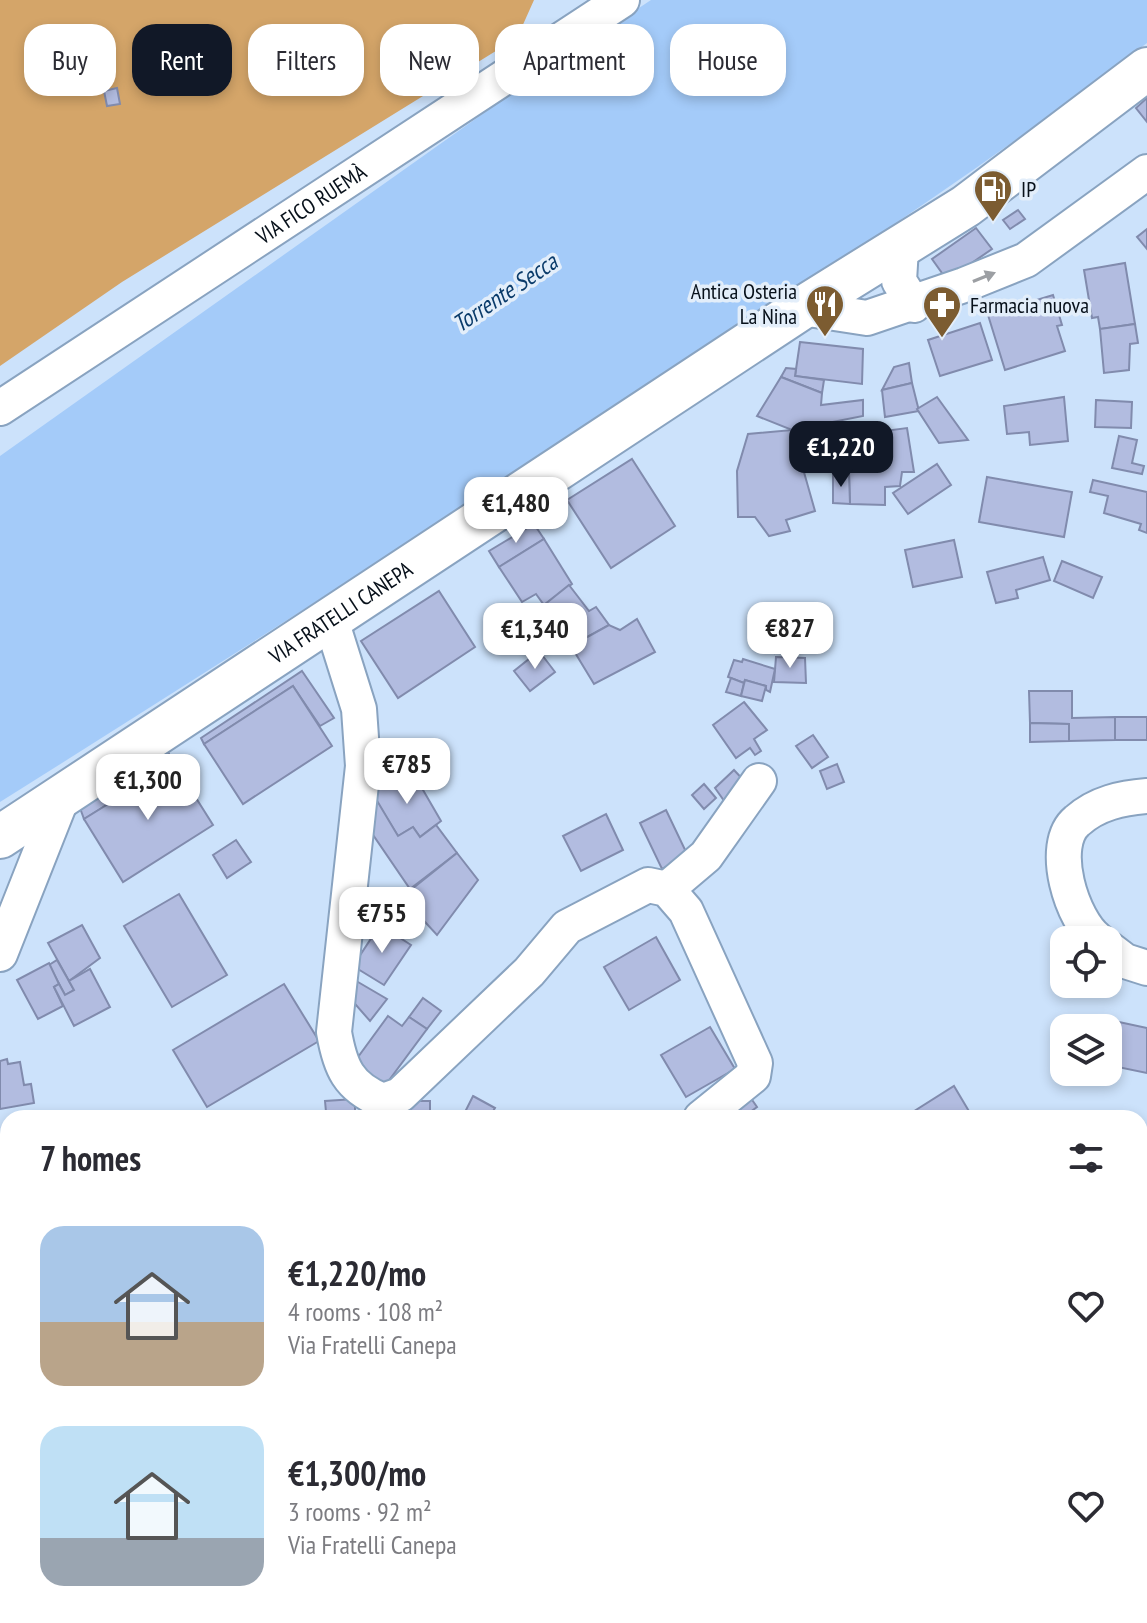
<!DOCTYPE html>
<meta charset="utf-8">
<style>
:root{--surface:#fff;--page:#f7f7f7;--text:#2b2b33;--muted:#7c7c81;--accent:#111827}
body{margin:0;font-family:"PT Sans Narrow",sans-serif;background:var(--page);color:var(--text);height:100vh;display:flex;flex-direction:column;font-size:30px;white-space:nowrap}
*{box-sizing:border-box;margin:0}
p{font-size:26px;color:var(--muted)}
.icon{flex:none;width:44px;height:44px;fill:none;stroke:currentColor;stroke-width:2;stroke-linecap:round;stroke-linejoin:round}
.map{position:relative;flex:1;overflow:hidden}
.sheet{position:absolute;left:0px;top:1110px;width:1148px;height:514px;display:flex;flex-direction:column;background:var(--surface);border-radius:24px 24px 0 0;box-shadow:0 4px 12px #0003}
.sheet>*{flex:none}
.guide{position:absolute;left:24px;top:24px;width:1100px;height:72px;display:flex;gap:16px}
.tools{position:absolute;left:1050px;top:926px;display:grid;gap:16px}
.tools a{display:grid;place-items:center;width:72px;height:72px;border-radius:16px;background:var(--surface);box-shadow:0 4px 12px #0003;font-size:40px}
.price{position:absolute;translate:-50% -68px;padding:0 18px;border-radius:16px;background:#fff;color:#222;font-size:26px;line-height:52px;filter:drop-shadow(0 2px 4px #0008)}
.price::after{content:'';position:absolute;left:50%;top:48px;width:24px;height:18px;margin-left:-12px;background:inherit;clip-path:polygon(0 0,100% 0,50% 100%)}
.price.active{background:var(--accent);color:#fff}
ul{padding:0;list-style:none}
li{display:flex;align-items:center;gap:24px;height:200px;padding:0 40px}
li span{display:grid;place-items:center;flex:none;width:224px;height:160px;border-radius:24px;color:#555}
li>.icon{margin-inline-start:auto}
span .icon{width:96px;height:96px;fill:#fffc;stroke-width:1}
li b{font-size:34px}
h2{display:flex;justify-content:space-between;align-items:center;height:96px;padding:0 40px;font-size:34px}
.pill{padding:0 28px;border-radius:24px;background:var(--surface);box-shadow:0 4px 12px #0003;font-size:28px;line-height:72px}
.pill.active{background:var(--accent);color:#fff}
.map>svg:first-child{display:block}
</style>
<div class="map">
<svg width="1147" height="1623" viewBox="0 0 1147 1623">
<rect width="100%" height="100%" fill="#cce2fb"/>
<g fill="#d4a569">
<polygon points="0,0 534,0 517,38 122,282 0,366"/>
<polygon points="50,1616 199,1616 207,1623 43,1623"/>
</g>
<path fill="#a4cbf9" d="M651,0H1147V43C984,168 812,280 640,392C428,531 215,667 0,802V456L529,81Z"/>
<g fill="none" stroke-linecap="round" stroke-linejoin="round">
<g stroke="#a4cbf9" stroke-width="8">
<polyline points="0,1543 8,1547"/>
<polyline points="63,1616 67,1623"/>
</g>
</g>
<g fill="#b2bce0" stroke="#818bad" stroke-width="2">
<polygon points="117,88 120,104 107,106 104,91"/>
<polygon points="1147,98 1147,122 1136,108"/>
<polygon points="1018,210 1025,219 1010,229 1003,220"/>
<polygon points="976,228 992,249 947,280 932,259"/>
<polygon points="1147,229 1147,249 1137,237"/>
<polygon points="1125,263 1135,324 1100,329 1098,317 1092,318 1084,270"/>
<polygon points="1053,295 1062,325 1057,326 1065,351 1005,370 988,315"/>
<polygon points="980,323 992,360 940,376 928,340"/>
<polygon points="1135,324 1138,343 1130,344 1129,370 1104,373 1100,329"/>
<polygon points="800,342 863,349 862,384 795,376"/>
<polygon points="909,363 912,383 882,390 894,367"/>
<polygon points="786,368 796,369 795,376 824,380 822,393 781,377"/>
<polygon points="781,377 822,393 821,405 863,400 863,416 792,430 757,416"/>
<polygon points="912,383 919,411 885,417 882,390"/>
<polygon points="937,397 968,440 939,443 917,409"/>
<polygon points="1064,397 1068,441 1030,445 1029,432 1007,434 1004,406"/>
<polygon points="1096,400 1132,402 1131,428 1095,427"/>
<polygon points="907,428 914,472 902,472 900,486 885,487 885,505 850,504 849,474 833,474 832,443 862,437 862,454 886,454 884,431"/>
<polygon points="792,430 815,511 786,520 790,531 769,536 755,517 738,517 737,471 748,434"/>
<polygon points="1119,436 1137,440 1132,463 1144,466 1142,474 1112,468"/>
<polygon points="632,459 675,526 611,568 567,500"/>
<polygon points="937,464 951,485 908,514 893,493"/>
<polygon points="833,474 849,474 850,504 833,503"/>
<polygon points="987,477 1072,492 1064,537 979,522"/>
<polygon points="1093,480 1147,492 1147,533 1139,530 1141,524 1104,513 1108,496 1090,492"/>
<polygon points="534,524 544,539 499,567 489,551"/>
<polygon points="544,539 572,584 544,605 536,594 522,602 499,567"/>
<polygon points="954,540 962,577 913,587 905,550"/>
<polygon points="1043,557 1050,580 1016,590 1018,598 996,603 987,572"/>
<polygon points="1062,561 1102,577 1093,598 1054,581"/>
<polygon points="569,585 589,611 596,607 609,625 571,646 544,605"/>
<polygon points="439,591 475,647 398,698 361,641"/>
<polygon points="637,619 655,652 594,684 571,646 609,625 620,630"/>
<polygon points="788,624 795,648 775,653 770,629"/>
<polygon points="539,651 555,672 530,691 514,671"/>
<polygon points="776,657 805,658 806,683 774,682"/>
<polygon points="743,659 775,669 770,692 766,690 766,686 745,680 744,683 728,677 734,660 742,662"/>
<polygon points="302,671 334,718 320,726 293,686 204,744 201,738"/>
<polygon points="731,678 744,683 741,696 726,692"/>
<polygon points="745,680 766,686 762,701 741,696"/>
<polygon points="293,686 332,746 243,804 204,744"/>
<polygon points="1029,691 1072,691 1072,718 1115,717 1115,740 1069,741 1069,724 1030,723"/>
<polygon points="744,702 767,730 754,739 761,751 755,755 750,748 736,758 713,725"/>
<rect x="1115" y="717" width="32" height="23"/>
<polygon points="1030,723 1069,724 1069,741 1030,742"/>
<polygon points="813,735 828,757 812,768 796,746"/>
<polygon points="169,754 174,763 84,819 80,808"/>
<polygon points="174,763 213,825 123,882 84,819"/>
<polygon points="837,764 844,782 827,789 820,771"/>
<polygon points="734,770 748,785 727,805 715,788"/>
<polygon points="412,771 441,821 420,837 413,827 398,836 372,794 393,778 395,781"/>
<polygon points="704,784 716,798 704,809 692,795"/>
<polygon points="376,799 398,836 413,827 420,837 436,825 457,853 410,889 367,826"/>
<polygon points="666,810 688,856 662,869 640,823"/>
<polygon points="606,814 623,850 581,871 563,836"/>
<polygon points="236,840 251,862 227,878 213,855"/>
<polygon points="457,853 478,880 437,935 402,897"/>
<polygon points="179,894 227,975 172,1007 124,926"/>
<polygon points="82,925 100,958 69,981 48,943"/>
<polygon points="380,925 411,945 384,985 353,966"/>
<polygon points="656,937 680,980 629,1010 604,967"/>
<polygon points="57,960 74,990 65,995 49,965"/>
<polygon points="49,963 59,984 54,987 63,1006 38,1019 17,980"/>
<polygon points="90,969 110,1007 74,1026 54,987 59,984 65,995 74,990 69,981"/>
<polygon points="346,975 387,999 370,1021 342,989"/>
<polygon points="284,984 319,1041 207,1107 173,1050"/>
<polygon points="423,998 441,1011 427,1029 409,1017"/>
<polygon points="388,1016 402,1026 409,1017 427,1029 381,1091 350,1068"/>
<polygon points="1105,1019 1147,1028 1147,1073 1108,1065"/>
<polygon points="710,1027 735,1069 686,1097 661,1055"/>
<polygon points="7,1059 8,1064 20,1062 24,1085 31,1084 34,1103 0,1109 0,1061"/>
<polygon points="954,1086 973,1118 910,1118 908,1115"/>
<polygon points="748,1094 757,1107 742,1118 714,1118"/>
<polygon points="473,1096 495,1108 489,1118 462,1118"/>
<polygon points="355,1099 355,1118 294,1118 294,1114 326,1112 325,1101"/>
<rect x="407" y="1101" width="23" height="17"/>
<polygon points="149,1112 150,1118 112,1118"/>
<polygon points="8,1138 8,1175 0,1177 0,1140"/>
<polygon points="0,1506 8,1511 8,1534 0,1530"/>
<polygon points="389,1616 412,1616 406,1623 396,1623"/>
<polygon points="463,1616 469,1616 471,1623 449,1623"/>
<polygon points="557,1616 559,1623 546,1623 539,1617 523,1620 524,1623 488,1623 501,1616"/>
</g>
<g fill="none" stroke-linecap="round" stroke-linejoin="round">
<defs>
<g id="minor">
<polyline points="901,248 899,281 914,305"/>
<polyline points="802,308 867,318 964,285 1026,260 1147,172"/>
<path id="s1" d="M0,408L622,0"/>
<path d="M331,620L359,709L363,766L334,1032C340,1067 348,1087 383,1101L400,1095L529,972L567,927L648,885L667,889L686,911L755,1063L753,1076L701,1118"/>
<polyline points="667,889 706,856 759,781"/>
<path d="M1098,940C1072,921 1048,845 1077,821C1097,803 1122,798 1147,796"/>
<polyline points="1108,948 1125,961 1147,968"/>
<polyline points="0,954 63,795"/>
</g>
<g id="major">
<path id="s2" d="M0,837L802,308L966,206L1147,69"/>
</g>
<g id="highway">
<polyline points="1140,1376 1147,1373"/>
<polyline points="715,1623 719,1616"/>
</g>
</defs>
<use href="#minor" stroke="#89a3c0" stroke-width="38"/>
<use href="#major" stroke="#89a3c0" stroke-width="46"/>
<use href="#highway" stroke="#89a3c0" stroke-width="48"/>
<use href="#minor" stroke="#fff" stroke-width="34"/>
<use href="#major" stroke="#fff" stroke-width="42"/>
<use href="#highway" stroke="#fff" stroke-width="44"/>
</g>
<defs><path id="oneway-solid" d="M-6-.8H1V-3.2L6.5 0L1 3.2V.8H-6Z" transform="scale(2)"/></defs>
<use fill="#9c9fa3" href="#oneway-solid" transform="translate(984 277) rotate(-22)"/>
<defs>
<symbol id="fuel-pin" viewBox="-11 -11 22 30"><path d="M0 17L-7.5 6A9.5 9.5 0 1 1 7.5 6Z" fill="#7c5c31" stroke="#e3eefa"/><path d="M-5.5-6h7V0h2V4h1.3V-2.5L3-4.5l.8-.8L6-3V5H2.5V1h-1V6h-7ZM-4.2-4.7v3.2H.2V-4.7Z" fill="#fff"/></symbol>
<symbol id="restaurant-pin" viewBox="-11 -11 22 30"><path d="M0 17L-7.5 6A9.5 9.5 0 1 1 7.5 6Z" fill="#7c5c31" stroke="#e3eefa"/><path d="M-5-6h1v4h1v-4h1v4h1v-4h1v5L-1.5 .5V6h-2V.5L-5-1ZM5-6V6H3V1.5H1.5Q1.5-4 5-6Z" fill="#fff"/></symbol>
<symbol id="pharmacy-pin" viewBox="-11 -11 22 30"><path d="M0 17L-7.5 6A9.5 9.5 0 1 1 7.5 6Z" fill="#7c5c31" stroke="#e3eefa"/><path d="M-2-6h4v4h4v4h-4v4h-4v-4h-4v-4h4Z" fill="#fff"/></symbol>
</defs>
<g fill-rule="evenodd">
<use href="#fuel-pin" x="971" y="167" width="44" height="60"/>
<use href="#restaurant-pin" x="803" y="282" width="44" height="60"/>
<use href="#pharmacy-pin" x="920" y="283" width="44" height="60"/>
</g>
<g text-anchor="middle" stroke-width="7" stroke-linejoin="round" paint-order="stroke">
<g font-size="22" fill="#07101a" stroke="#e3eefa" text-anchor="start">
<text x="1021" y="197">IP</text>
<text x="797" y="299" text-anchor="end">Antica Osteria<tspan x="797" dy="25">La Nina</tspan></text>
<text x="970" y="313">Farmacia nuova</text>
</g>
<g font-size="22" fill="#07101a" stroke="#e3eefa">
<text dy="8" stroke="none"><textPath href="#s1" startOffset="372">VIA FICO RUEMÀ</textPath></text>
<text dy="8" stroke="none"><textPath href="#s2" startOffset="408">VIA FRATELLI CANEPA</textPath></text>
</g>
<g font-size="24" font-style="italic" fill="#0a3b6a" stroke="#e3eefa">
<text transform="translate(505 293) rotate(-34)" y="8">Torrente Secca</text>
</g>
</g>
</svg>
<div class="tools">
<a><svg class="icon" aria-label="locate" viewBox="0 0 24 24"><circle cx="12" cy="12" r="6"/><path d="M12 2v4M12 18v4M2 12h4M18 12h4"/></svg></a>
<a><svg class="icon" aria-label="layers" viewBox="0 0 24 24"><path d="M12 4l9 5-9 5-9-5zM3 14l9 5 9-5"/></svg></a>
</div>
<b class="price active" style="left:841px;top:489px">€1,220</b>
<b class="price" style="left:516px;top:545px">€1,480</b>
<b class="price" style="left:790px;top:670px">€827</b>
<b class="price" style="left:535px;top:671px">€1,340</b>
<b class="price" style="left:407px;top:806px">€785</b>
<b class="price" style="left:148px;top:822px">€1,300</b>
<b class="price" style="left:382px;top:955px">€755</b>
<div class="guide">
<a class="pill">Buy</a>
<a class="pill active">Rent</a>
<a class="pill">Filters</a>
<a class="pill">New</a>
<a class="pill">Apartment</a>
<a class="pill">House</a>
</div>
<section class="sheet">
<h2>7 homes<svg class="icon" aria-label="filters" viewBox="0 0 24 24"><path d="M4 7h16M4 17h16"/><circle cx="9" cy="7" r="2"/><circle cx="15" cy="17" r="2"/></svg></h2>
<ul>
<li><span style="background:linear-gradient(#a9c7e8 60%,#b9a48a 0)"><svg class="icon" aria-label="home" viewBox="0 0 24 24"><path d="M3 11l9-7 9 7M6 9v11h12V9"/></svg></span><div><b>€1,220/mo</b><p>4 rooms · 108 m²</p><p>Via Fratelli Canepa</p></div><svg class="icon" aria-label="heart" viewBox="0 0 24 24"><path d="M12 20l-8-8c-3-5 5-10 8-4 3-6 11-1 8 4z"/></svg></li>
<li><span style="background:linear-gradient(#bfe0f5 70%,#9aa5b1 0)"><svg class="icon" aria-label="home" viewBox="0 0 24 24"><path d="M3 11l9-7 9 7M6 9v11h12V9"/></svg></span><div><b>€1,300/mo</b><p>3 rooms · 92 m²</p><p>Via Fratelli Canepa</p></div><svg class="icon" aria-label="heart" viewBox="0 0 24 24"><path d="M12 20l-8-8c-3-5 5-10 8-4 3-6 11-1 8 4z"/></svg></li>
</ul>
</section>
</div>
